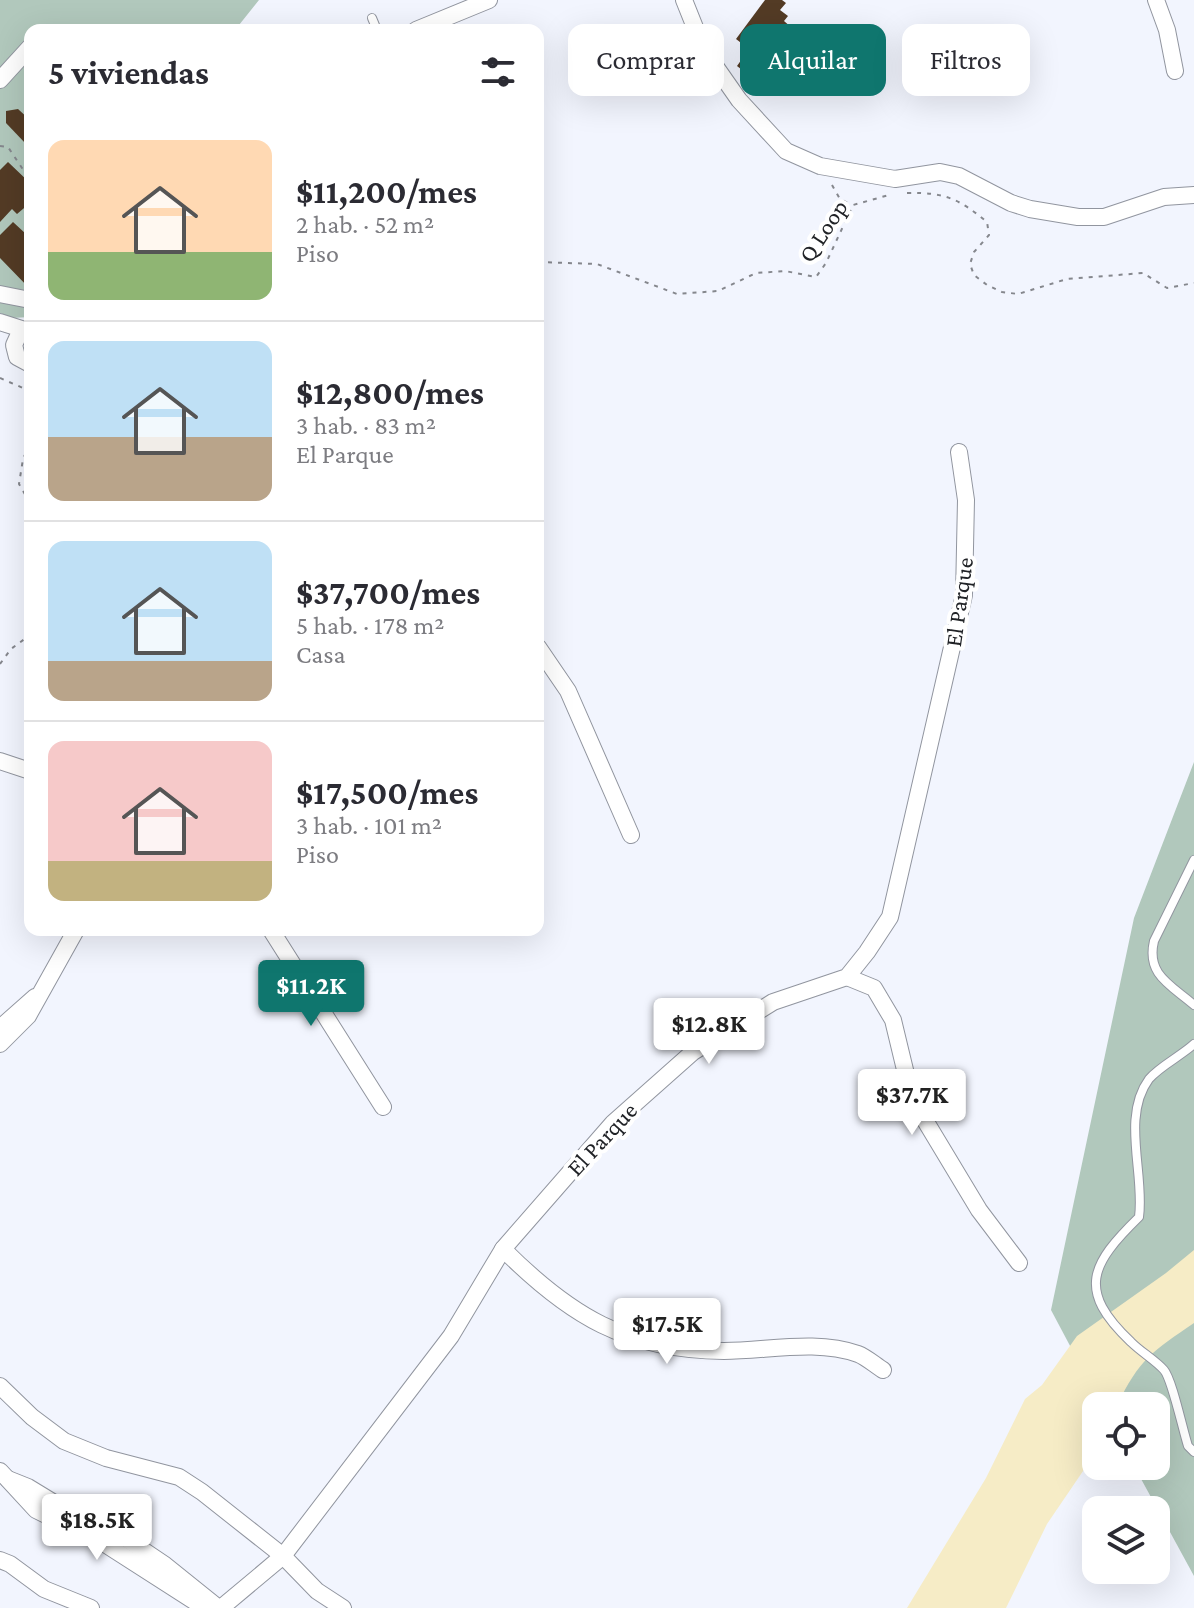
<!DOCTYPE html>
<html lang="es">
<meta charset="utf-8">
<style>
:root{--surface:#fff;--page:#f2f2f3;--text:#2b2b33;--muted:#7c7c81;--line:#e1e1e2;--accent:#0f766e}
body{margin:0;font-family:"Crimson Pro",serif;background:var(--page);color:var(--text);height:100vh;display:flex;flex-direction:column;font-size:30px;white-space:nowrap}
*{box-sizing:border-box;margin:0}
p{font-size:26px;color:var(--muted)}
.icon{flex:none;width:44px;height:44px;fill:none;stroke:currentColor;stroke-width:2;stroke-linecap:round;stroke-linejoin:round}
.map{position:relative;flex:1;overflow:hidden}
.sheet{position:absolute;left:24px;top:24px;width:520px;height:912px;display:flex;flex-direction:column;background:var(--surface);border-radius:16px;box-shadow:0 8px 32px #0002}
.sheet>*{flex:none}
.top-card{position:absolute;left:568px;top:24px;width:506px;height:72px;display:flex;gap:16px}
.controls{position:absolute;left:1082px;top:1392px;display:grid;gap:16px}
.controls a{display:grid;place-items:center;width:88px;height:88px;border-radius:16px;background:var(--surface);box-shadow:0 8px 32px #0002;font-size:40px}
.price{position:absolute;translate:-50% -68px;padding:0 18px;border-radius:8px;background:#fff;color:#222;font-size:26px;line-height:52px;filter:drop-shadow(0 2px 4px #0008)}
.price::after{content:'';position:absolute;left:50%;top:48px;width:24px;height:18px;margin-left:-12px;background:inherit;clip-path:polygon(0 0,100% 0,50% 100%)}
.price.selected{background:var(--accent);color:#fff}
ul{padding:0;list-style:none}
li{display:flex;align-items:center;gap:24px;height:200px;padding:0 24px}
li+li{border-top:2px solid var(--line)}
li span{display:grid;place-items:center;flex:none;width:224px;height:160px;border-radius:16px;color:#555}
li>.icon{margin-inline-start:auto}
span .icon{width:96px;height:96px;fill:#fffc;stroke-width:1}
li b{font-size:34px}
h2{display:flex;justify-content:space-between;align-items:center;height:96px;padding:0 24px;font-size:34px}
.pill{padding:0 28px;border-radius:16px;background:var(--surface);box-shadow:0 8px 32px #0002;font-size:28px;line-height:72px}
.pill.selected{background:var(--accent);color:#fff}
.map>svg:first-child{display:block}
</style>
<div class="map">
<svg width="1194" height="1608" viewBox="0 0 1194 1608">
<rect width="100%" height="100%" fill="#f2f5fe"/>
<g fill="#b1c8bc">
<polygon points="0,0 259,0 235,30 30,30 30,317 12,318 0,313"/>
<polygon points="1194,762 1194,1576 1134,1466 1156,1466 1156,1406 1102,1406 1051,1310 1134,918"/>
</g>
<path fill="#f6ecc6" d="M1194,1250V1323C1153,1351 1139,1359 1117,1406H1096V1452L1047,1524L1006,1608H907L986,1478L1025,1399L1042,1385L1077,1336L1166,1273Z"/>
<g fill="#533b25">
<polygon points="765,0 782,0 786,3 780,10 788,16 784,21 792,28 754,79 737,66 749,49 736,39"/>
<polygon points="18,109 30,120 30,140 26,144 6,123 6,111"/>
<polygon points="8,162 30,183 30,191 25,197 30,203 17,214 12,209 0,222 0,170"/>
<polygon points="13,222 26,234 30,229 30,289 0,258 0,235"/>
</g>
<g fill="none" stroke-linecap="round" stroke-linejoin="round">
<defs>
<g id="lane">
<polyline points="372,18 377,30"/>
<path d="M1194,860L1154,941C1146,975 1171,985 1194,1005"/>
<path d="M1194,1044C1181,1056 1160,1066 1149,1079C1121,1117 1145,1174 1139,1217C1091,1264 1076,1290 1131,1342C1141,1352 1155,1360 1164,1370C1172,1379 1183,1431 1188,1446L1194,1452"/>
</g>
<g id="street">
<polyline points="684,0 704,50 739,100 786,151 820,166 895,179 940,172 959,176 1011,203 1030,209 1078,217 1104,217 1164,197 1194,195"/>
<polyline points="1156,0 1167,30 1175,71"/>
<polyline points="416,30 489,0"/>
<polyline points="0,80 30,47"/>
<polyline points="0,294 30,300"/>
<polyline points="0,322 25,330"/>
<polyline points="30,329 19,334 14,345 17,357 30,364"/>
<polyline points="538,647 568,691 631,835"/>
<polyline points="0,761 30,771"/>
<polyline points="271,930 383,1107"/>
<polyline points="847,977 874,988 893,1020 906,1074 926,1122 979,1210 1019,1263"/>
<polyline points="0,1028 35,997"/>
<polyline points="0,1044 28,1016 76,930"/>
<path d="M503,1249C570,1316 626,1350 724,1351C767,1351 816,1339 858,1354C866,1357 875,1365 883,1370"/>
<polyline points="0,1386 32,1417 64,1441 106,1458 179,1477 202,1492 283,1556 317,1591 343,1608"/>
<polyline points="0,1471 36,1510 105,1544 197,1603 213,1608"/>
<polyline points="8,1479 28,1487 69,1512 122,1536 165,1565 216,1606"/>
<polyline points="0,1560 10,1564 44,1589 91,1608"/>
<polyline points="221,1608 283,1556 451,1336 503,1249 613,1123 693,1052 773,1002 847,977 867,952 890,917 964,595 966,500 959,452"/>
</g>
</defs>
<use href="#lane" stroke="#91959f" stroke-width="10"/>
<use href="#street" stroke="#91959f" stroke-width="18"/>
<g stroke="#85878d" stroke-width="2" stroke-dasharray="4 6" stroke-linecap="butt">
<polyline points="0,146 8,147 22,168 30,171"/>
<polyline points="832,185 840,199 852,205"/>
<path d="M907,193C945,192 959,199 987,222L989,235L974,252L970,264L974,275L987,285L1002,292L1018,294L1067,279L1143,273L1167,288L1194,283"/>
<polyline points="538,262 597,264 677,294 718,291 756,273 785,271 816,277 826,263 853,205 889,195"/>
<polyline points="0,378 30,391"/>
<polyline points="30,444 23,459 19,484 30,503"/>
<polyline points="0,664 11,649 30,635"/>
</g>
<use href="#lane" stroke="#fff" stroke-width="8"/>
<use href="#street" stroke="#fff" stroke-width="16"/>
</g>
<g text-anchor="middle" stroke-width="8" stroke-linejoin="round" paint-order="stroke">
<g font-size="24" fill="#212327" stroke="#fff">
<text transform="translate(823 231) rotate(-57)" y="8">Q Loop</text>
<text transform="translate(959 602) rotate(-82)" y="8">El Parque</text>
<text transform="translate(602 1139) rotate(-47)" y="8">El Parque</text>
</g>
</g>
</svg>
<div class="controls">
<a><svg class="icon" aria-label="locate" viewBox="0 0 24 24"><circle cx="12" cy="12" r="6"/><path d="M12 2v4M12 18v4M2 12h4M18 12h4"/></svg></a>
<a><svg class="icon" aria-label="layers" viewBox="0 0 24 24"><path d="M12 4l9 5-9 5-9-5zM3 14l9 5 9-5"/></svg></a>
</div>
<b class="price selected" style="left:311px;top:1028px">$11.2K</b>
<b class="price" style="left:709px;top:1066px">$12.8K</b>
<b class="price" style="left:912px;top:1137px">$37.7K</b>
<b class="price" style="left:667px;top:1366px">$17.5K</b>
<b class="price" style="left:97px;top:1562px">$18.5K</b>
<div class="top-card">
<a class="pill">Comprar</a>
<a class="pill selected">Alquilar</a>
<a class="pill">Filtros</a>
</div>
<section class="sheet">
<h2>5 viviendas<svg class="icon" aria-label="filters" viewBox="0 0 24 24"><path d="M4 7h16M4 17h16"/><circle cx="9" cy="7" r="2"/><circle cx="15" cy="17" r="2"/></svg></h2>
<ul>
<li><span style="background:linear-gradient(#ffd9b3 70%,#8fb573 0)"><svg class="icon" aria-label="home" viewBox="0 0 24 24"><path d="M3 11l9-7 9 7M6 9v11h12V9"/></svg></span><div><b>$11,200/mes</b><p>2 hab. · 52 m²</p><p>Piso</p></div></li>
<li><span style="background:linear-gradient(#bfe0f5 60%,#b9a48a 0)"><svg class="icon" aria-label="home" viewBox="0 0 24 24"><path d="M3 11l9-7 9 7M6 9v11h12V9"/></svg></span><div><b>$12,800/mes</b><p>3 hab. · 83 m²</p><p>El Parque</p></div></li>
<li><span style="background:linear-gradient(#bfe0f5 75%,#b9a48a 0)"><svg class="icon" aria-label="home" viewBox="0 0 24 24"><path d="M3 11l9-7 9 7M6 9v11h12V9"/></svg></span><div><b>$37,700/mes</b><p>5 hab. · 178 m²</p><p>Casa</p></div></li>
<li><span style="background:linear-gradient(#f6c9c9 75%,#c2b280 0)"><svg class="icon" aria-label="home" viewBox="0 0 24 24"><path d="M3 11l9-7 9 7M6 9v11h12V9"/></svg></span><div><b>$17,500/mes</b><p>3 hab. · 101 m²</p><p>Piso</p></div></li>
</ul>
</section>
</div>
